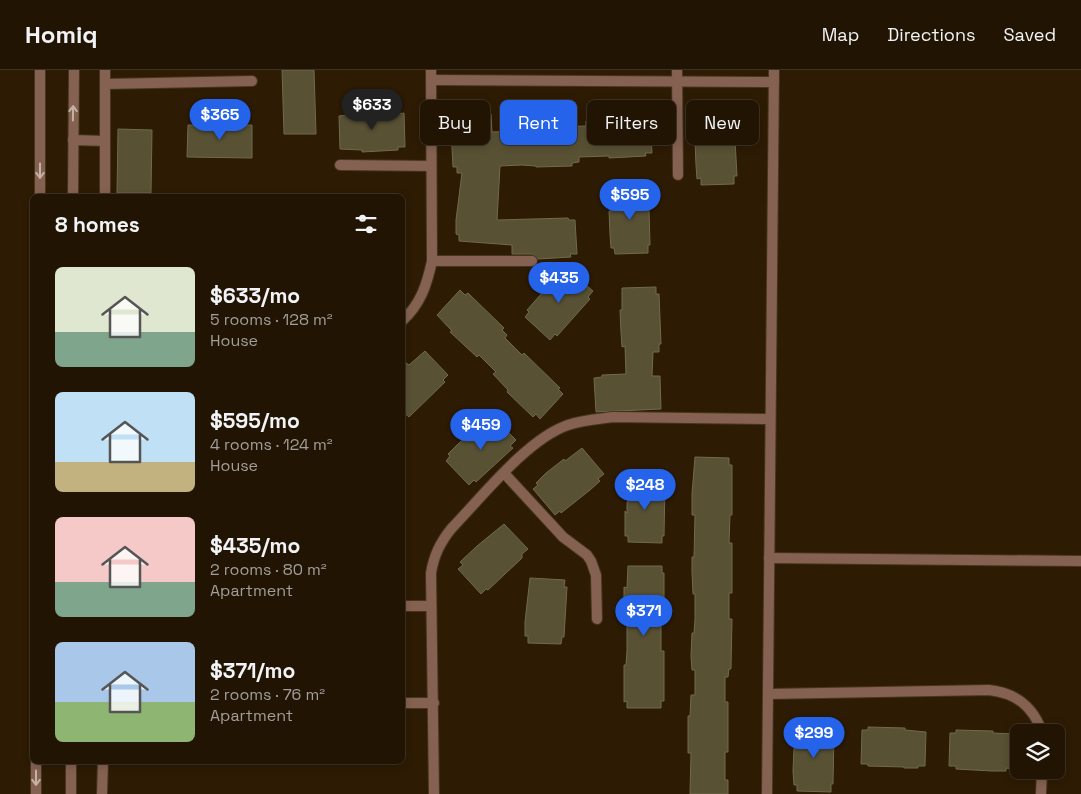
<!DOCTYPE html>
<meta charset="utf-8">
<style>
:root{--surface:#221403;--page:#2e2112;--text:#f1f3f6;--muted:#a29e9a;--line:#3f3325;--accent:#2563eb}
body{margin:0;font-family:"Space Grotesk",sans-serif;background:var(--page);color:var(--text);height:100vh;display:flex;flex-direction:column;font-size:19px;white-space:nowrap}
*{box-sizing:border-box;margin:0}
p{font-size:16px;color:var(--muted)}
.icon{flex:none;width:28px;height:28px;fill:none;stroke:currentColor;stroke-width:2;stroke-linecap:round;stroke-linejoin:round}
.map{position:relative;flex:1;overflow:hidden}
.panel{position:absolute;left:30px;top:124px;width:375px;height:570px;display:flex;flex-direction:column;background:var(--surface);border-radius:8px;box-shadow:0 2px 8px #0003,0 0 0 1px var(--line)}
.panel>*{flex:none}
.top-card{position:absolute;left:420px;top:30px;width:475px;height:45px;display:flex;gap:10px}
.controls{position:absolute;left:1010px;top:654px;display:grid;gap:10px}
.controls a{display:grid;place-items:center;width:55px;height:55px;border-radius:8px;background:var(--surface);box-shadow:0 2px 8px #0003,0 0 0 1px var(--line);font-size:25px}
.price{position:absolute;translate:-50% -42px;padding:0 11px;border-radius:18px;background:var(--accent);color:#fff;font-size:16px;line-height:32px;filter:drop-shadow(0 1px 2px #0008)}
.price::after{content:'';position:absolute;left:50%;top:30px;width:15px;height:11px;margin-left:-8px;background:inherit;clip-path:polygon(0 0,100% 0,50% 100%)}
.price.active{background:#222;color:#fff}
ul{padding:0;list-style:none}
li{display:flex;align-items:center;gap:15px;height:125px;padding:0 25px}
li span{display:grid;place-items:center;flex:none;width:140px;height:100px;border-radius:8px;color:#555}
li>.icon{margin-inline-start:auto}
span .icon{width:60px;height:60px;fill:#fffc;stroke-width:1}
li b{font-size:21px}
h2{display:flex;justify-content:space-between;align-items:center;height:60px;padding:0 25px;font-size:21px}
.pill{padding:0 18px;border-radius:8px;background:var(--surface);box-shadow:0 2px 8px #0003,0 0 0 1px var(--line);font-size:18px;line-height:45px}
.pill.active{background:var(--accent);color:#fff}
header{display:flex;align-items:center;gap:30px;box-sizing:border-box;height:70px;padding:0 25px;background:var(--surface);border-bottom:1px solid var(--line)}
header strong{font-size:24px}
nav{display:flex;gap:28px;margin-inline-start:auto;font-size:18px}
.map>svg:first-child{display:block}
</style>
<header>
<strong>Homiq</strong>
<nav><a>Map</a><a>Directions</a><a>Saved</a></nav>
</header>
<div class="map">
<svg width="1081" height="724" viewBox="0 0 1081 724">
<rect width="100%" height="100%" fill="#2d1b04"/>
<g fill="#585134" stroke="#716a4c">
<polygon points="282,0 314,0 316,64 284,64"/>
<polygon points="487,37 488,44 491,44 492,62 520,61 520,58 586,56 586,51 593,51 593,48 643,47 643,49 650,49 652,83 645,83 646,86 609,88 609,86 579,87 579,92 572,93 572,96 536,97 536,96 522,95 500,96 497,150 568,148 569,150 575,150 577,184 570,184 571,187 538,189 532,184 512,184 512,175 459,171 459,165 456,164 456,150 462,103 457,103 457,97 453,97 451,60 453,60 453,38"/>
<polygon points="396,41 396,44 404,43 405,77 398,77 398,80 362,82 362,80 340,79 339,46 346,45 346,42"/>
<polygon points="732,49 732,56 735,56 735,70 737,106 734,106 734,114 701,115 701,108 697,109 696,95 695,72 697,72 697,50"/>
<polygon points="188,55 252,55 252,88 187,87"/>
<polygon points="118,59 152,60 151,123 117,123"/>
<polygon points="645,118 645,125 648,125 649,139 650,175 648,175 648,183 615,184 614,178 611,178 610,164 609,141 611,141 611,119"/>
<polygon points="565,197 593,221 588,227 590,229 557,266 555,264 550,270 525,247 529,242 527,240"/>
<polygon points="656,217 656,224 659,224 661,274 659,274 659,282 653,282 652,306 660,306 661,339 596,342 594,308 602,307 602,305 626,304 625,276 622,277 621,262 620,240 622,240 622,218"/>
<polygon points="460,220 465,225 468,223 504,258 502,260 507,265 505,268 522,285 524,283 560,318 558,319 563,324 540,349 536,344 533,347 507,322 508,320 493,304 496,302 479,285 477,287 450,262 452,261 437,245"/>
<polygon points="425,281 448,305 443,310 445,312 409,347 402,341 402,290 409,295"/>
<polygon points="492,346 516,370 510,376 513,378 476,412 474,410 469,415 446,391 450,386 448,384 458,374 474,359 476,360"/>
<polygon points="582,378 604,404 598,409 600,411 590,420 561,443 560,441 555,445 533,419 538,415 536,413 546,403 564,389 565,391"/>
<polygon points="695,387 729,388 729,395 732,395 732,445 730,445 729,473 732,473 732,523 729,523 729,549 732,549 731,599 729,599 728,607 725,607 725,632 728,632 728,682 725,682 725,710 728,710 728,724 690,724 691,683 688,683 688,646 690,646 691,625 695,625 695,600 692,600 691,586 692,563 694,563 695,549 695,524 693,524 692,502 692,487 694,487 695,445 692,445 692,424"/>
<polygon points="628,408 662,408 662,415 665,415 664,466 662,466 662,473 628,472 628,466 625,466 625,441 627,443 627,432 628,433"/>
<polygon points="504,454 528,479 522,484 522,488 488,520 486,519 481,524 458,499 463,495 460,492 477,476"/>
<polygon points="628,496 662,496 662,503 664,503 664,554 661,554 661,581 664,581 664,631 661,631 661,638 627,638 627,631 624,632 624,595 626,595 627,581 627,554 624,554 624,517 627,518"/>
<polygon points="530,508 565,510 564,517 567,517 564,567 562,567 561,574 528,573 528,566 525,566 525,552"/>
<polygon points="797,657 831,657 831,664 834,664 833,714 831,714 831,722 797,721 797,715 794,715 793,701 794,678 796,678"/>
<polygon points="868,657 905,658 905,660 926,662 925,696 918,696 918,698 904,698 904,697 868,696 868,694 861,694 862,660 868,660"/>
<polygon points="956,660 993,661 993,663 1014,664 1013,699 1006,698 1006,701 992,701 956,699 956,696 949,696 950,663 956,663"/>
</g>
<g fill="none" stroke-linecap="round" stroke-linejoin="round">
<defs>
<g id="street">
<polyline points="677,0 678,105"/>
<polyline points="431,10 774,12"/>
<polyline points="105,14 252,11"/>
<polyline points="73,70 105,71"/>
<polyline points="340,95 431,96"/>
<polyline points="40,126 40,0"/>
<polyline points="73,126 74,0"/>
<polyline points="105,126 105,0"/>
<polyline points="432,191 532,191"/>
<path d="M402,251C421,234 427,214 432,191L431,0"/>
<polyline points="504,403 563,467 587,485 591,491 596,505 597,549"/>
<polyline points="769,488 1081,491"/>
<polyline points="402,536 431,536"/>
<path d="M768,624L989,620C1016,623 1033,636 1042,662"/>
<polyline points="402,633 434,633"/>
<polyline points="36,724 36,691"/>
<polyline points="71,724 71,691"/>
<polyline points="102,724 103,691"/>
<path d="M434,724L431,503C434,485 440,473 451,459C481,428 527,369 568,355C582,350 598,349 613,347L770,349"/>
<polyline points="767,724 774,0"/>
<polyline points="1041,724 1042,700"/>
</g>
</defs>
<use href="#street" stroke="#46351f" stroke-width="12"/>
<use href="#street" stroke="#856152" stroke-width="10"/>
</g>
<defs><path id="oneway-shaft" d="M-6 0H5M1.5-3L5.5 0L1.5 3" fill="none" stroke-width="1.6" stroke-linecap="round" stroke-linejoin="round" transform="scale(1.25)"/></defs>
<g stroke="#c5b2a4">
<use href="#oneway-shaft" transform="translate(73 43) rotate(-89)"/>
<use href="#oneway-shaft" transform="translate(40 101) rotate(90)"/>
<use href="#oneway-shaft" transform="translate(36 708) rotate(90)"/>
</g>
</svg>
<div class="controls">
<a><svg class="icon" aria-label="layers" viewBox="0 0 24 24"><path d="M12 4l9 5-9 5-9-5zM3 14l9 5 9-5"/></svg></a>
</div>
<b class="price active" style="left:372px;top:61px">$633</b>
<b class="price" style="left:220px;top:71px">$365</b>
<b class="price" style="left:630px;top:151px">$595</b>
<b class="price" style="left:559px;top:234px">$435</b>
<b class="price" style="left:481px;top:381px">$459</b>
<b class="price" style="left:645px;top:441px">$248</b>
<b class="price" style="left:644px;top:567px">$371</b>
<b class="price" style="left:814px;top:689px">$299</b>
<div class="top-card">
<a class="pill">Buy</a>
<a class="pill active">Rent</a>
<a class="pill">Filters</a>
<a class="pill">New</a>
</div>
<section class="panel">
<h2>8 homes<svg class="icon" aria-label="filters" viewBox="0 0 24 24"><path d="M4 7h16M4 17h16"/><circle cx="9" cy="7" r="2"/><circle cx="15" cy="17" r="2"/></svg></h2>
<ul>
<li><span style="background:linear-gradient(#dfe7d0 65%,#7fa58c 0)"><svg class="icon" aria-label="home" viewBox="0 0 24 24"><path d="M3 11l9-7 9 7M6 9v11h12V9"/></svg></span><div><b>$633/mo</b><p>5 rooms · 128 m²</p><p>House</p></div></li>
<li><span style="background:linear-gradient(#bfe0f5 70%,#c2b280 0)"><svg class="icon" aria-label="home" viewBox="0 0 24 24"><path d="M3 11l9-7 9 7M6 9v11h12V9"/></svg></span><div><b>$595/mo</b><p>4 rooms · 124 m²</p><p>House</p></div></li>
<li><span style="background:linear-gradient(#f6c9c9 65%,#7fa58c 0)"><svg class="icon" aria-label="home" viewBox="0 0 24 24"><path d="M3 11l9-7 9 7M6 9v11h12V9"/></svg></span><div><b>$435/mo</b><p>2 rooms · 80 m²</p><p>Apartment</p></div></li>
<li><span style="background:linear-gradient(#a9c7e8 60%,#8fb573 0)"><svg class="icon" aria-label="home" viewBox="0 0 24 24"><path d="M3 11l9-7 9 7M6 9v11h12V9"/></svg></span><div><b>$371/mo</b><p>2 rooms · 76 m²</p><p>Apartment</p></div></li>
</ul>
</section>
</div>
